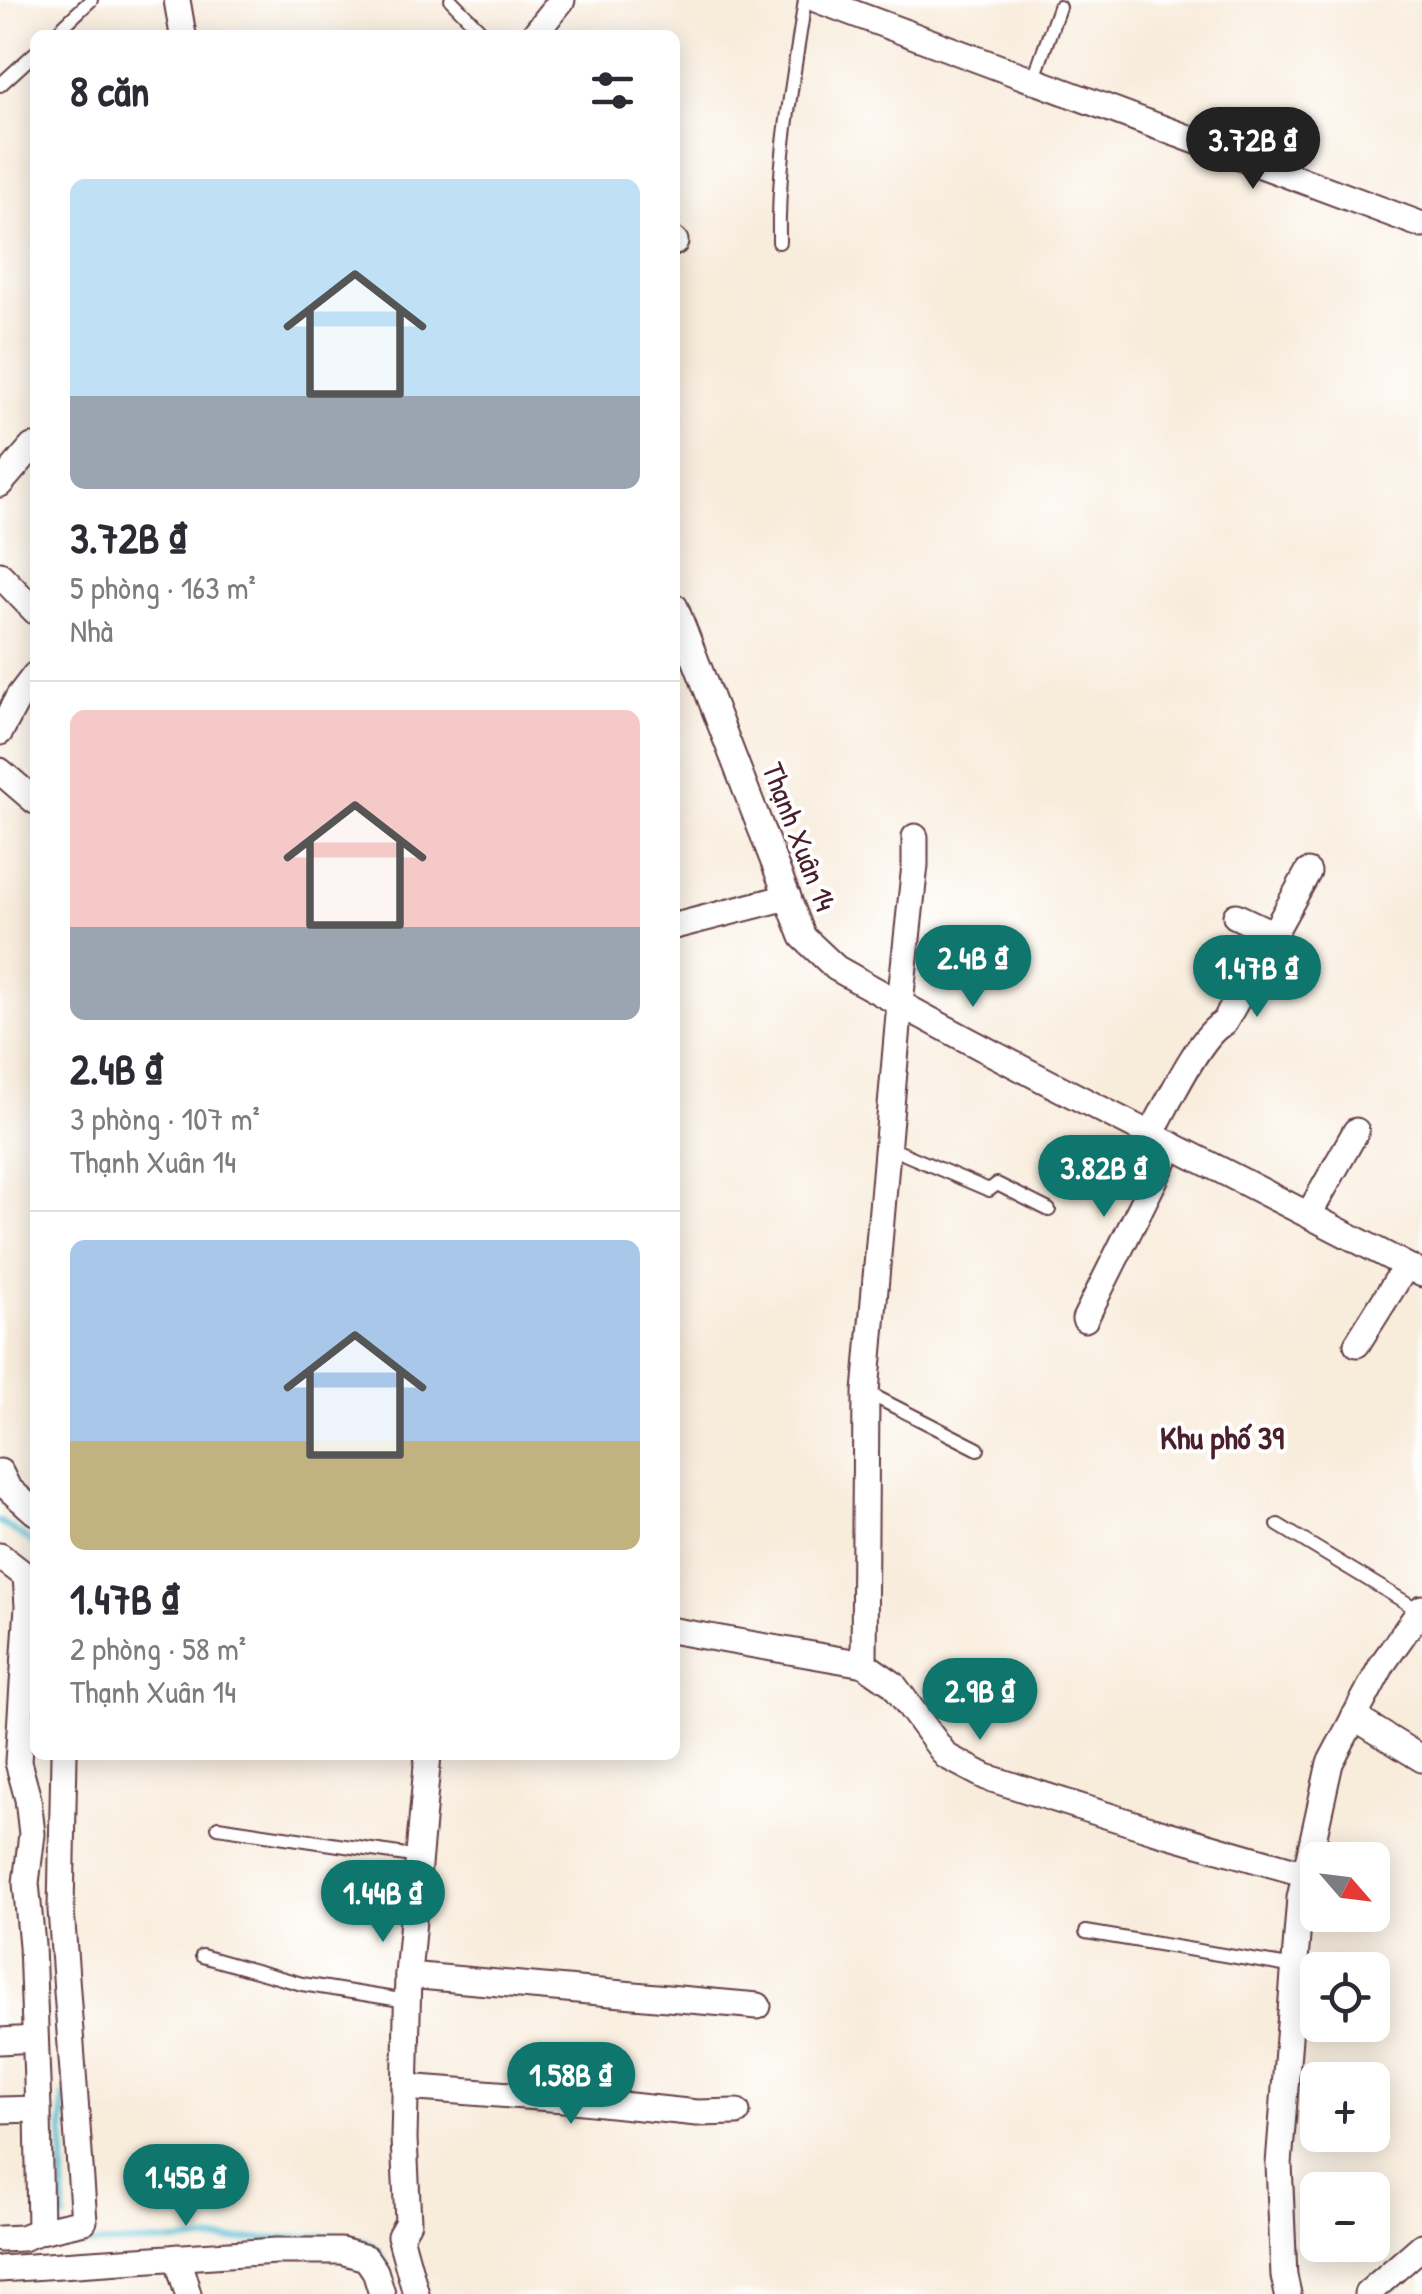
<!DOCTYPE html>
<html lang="vi">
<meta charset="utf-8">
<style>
:root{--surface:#fff;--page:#f2f2f3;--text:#2b2b33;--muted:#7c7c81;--line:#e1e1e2;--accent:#0f766e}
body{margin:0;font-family:"Patrick Hand",sans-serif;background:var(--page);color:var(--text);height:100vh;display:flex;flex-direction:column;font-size:38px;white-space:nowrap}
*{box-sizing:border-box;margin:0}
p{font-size:32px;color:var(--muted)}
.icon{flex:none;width:55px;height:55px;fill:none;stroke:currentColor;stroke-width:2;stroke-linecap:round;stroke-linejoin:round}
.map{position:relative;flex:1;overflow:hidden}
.side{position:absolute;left:30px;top:30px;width:650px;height:1730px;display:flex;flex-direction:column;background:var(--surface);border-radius:15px;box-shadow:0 5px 25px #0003}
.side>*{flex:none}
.needle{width:65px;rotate:118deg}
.controls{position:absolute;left:1300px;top:1842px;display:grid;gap:20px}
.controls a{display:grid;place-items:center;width:90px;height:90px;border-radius:15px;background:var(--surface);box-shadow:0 5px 25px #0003;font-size:50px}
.price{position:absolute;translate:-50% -85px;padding:0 22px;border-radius:35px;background:var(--accent);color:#fff;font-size:32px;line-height:65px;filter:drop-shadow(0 2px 5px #0008)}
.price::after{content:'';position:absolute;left:50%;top:60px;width:30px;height:22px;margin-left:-15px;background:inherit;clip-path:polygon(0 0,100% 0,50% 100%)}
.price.selected{background:#222;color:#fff}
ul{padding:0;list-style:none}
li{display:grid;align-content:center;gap:20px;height:530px;padding:0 40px}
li+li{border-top:2px solid var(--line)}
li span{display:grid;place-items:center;height:310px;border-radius:15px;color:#555}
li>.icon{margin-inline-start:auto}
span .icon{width:180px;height:180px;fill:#fffc;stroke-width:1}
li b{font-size:42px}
h2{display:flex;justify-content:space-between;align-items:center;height:120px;padding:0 40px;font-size:42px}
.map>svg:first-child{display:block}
</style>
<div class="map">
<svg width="1422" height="2294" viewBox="0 0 1422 2294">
<rect width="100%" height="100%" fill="#fff"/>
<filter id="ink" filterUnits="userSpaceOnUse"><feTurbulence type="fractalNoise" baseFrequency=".01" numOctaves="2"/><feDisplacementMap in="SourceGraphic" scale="20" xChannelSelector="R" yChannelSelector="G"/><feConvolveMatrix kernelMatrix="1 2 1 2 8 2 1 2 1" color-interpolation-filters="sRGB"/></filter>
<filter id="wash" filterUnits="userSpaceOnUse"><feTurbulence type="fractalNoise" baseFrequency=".0048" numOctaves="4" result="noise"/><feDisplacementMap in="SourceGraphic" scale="40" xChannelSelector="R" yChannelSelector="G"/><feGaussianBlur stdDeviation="2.25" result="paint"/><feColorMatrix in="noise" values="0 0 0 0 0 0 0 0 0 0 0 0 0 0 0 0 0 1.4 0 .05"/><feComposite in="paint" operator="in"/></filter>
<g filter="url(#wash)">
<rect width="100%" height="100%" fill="#f8ecdb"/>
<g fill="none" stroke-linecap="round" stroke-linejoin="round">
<g stroke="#5ac2d7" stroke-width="6">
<polyline points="0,1522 35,1544"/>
<polyline points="63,2096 64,2219"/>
<polyline points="59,2245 62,2231"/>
<path d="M31,2247L338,2236C368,2241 379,2242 389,2274"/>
<polyline points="1386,2293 1422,2267"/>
</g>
</g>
</g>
<g filter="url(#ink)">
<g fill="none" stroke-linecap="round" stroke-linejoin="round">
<defs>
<g id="service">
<polyline points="451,0 485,35"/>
<polyline points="54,35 91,0"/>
<polyline points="1033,81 1059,7"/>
<polyline points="0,85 35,53"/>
<path d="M779,242C777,161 793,81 805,0"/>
<polyline points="888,1147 989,1190 997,1184 1049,1210"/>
<polyline points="866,1392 978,1449"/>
<polyline points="1278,1525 1420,1611"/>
<polyline points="218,1827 419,1857"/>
<polyline points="1086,1932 1295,1967"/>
<polyline points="202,1956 302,1984 407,2001"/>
</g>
<g id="minor">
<polyline points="177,0 183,35"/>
<polyline points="818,0 1422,225"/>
<polyline points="534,35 562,0"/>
<polyline points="675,242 675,241"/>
<polyline points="0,484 32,447"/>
<polyline points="0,575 35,611"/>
<path d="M675,607L803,937L836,968C1028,1077 1228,1171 1422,1274"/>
<polyline points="0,732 19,696 35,675"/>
<polyline points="0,771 35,801"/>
<polyline points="1236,916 1272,933"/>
<polyline points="675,926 788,897"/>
<path d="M1151,1134C1165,1109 1200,1033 1224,1023L1308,872"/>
<polyline points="1309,1214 1356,1131"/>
<polyline points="1085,1319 1172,1145"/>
<polyline points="1357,1344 1406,1266"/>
<polyline points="0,1472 8,1488 35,1512"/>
<polyline points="0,1556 26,1576 28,1606 18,1762 28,1799 32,1834 26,1883 32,1945 38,2109 40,2231"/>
<polyline points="675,1631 864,1664 893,1684 946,1756 986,1777 1153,1830 1306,1874"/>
<polyline points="864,1664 866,1392 900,1003 915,865 915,837"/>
<polyline points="1354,1717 1422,1759"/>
<polyline points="408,1975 758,2006"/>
<polyline points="0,2041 35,2039"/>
<polyline points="405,2087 564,2099 697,2113 737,2112"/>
<polyline points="0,2110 38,2109"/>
<polyline points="0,2239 22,2238 40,2231 84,2221 61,1910 64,1755"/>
<polyline points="177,2257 188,2294"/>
<polyline points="0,2269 276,2251 341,2251 366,2258 375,2271 382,2294"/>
<polyline points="416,2294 400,2236 408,2222 404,2139 408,1975 428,1755"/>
<polyline points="1288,2294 1284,2276 1279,2164 1300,1898 1330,1763 1383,1663 1422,1608"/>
<polyline points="1367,2294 1422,2246"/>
</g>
</defs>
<use href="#service" stroke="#643e45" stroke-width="16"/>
<use href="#minor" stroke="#643e45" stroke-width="29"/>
<use href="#service" stroke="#fff" stroke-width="12"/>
<use href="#minor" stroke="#fff" stroke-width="25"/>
</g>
</g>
<g text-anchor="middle" stroke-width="8" stroke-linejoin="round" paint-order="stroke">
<g font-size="30" fill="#4a1f2b" stroke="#fff">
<text transform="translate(799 837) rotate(69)" y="10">Thạnh Xuân 14</text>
</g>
<g font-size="32" font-weight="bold" fill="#4a1f2b" stroke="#fff">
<text x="1222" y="1449">Khu phố 39</text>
</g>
</g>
</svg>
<div class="controls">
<a><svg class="needle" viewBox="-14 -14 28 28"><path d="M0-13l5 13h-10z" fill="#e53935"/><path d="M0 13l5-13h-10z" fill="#7c7c81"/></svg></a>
<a><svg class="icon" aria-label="locate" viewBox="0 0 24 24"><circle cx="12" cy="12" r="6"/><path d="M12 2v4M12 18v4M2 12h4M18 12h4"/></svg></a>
<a>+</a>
<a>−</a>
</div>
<b class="price selected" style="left:1253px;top:192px">3.72B ₫</b>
<b class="price" style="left:973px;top:1010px">2.4B ₫</b>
<b class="price" style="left:1257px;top:1020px">1.47B ₫</b>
<b class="price" style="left:1104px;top:1220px">3.82B ₫</b>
<b class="price" style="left:980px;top:1743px">2.9B ₫</b>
<b class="price" style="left:383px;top:1945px">1.44B ₫</b>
<b class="price" style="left:571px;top:2127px">1.58B ₫</b>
<b class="price" style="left:186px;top:2229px">1.45B ₫</b>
<section class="side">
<h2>8 căn<svg class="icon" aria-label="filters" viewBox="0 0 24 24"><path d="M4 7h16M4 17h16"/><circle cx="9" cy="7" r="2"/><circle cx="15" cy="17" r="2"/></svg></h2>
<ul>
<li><span style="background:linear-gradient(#bfe0f5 70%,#9aa5b1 0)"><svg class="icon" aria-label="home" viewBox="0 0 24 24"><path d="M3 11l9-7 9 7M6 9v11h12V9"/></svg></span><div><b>3.72B ₫</b><p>5 phòng · 163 m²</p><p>Nhà</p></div></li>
<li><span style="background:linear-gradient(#f6c9c9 70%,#9aa5b1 0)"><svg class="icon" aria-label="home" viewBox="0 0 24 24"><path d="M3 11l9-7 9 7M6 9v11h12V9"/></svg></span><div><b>2.4B ₫</b><p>3 phòng · 107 m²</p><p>Thạnh Xuân 14</p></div></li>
<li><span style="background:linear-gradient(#a9c7e8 65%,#c2b280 0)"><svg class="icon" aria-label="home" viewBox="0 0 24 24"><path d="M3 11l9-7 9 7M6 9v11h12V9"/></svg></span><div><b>1.47B ₫</b><p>2 phòng · 58 m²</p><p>Thạnh Xuân 14</p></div></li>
</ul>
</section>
</div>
